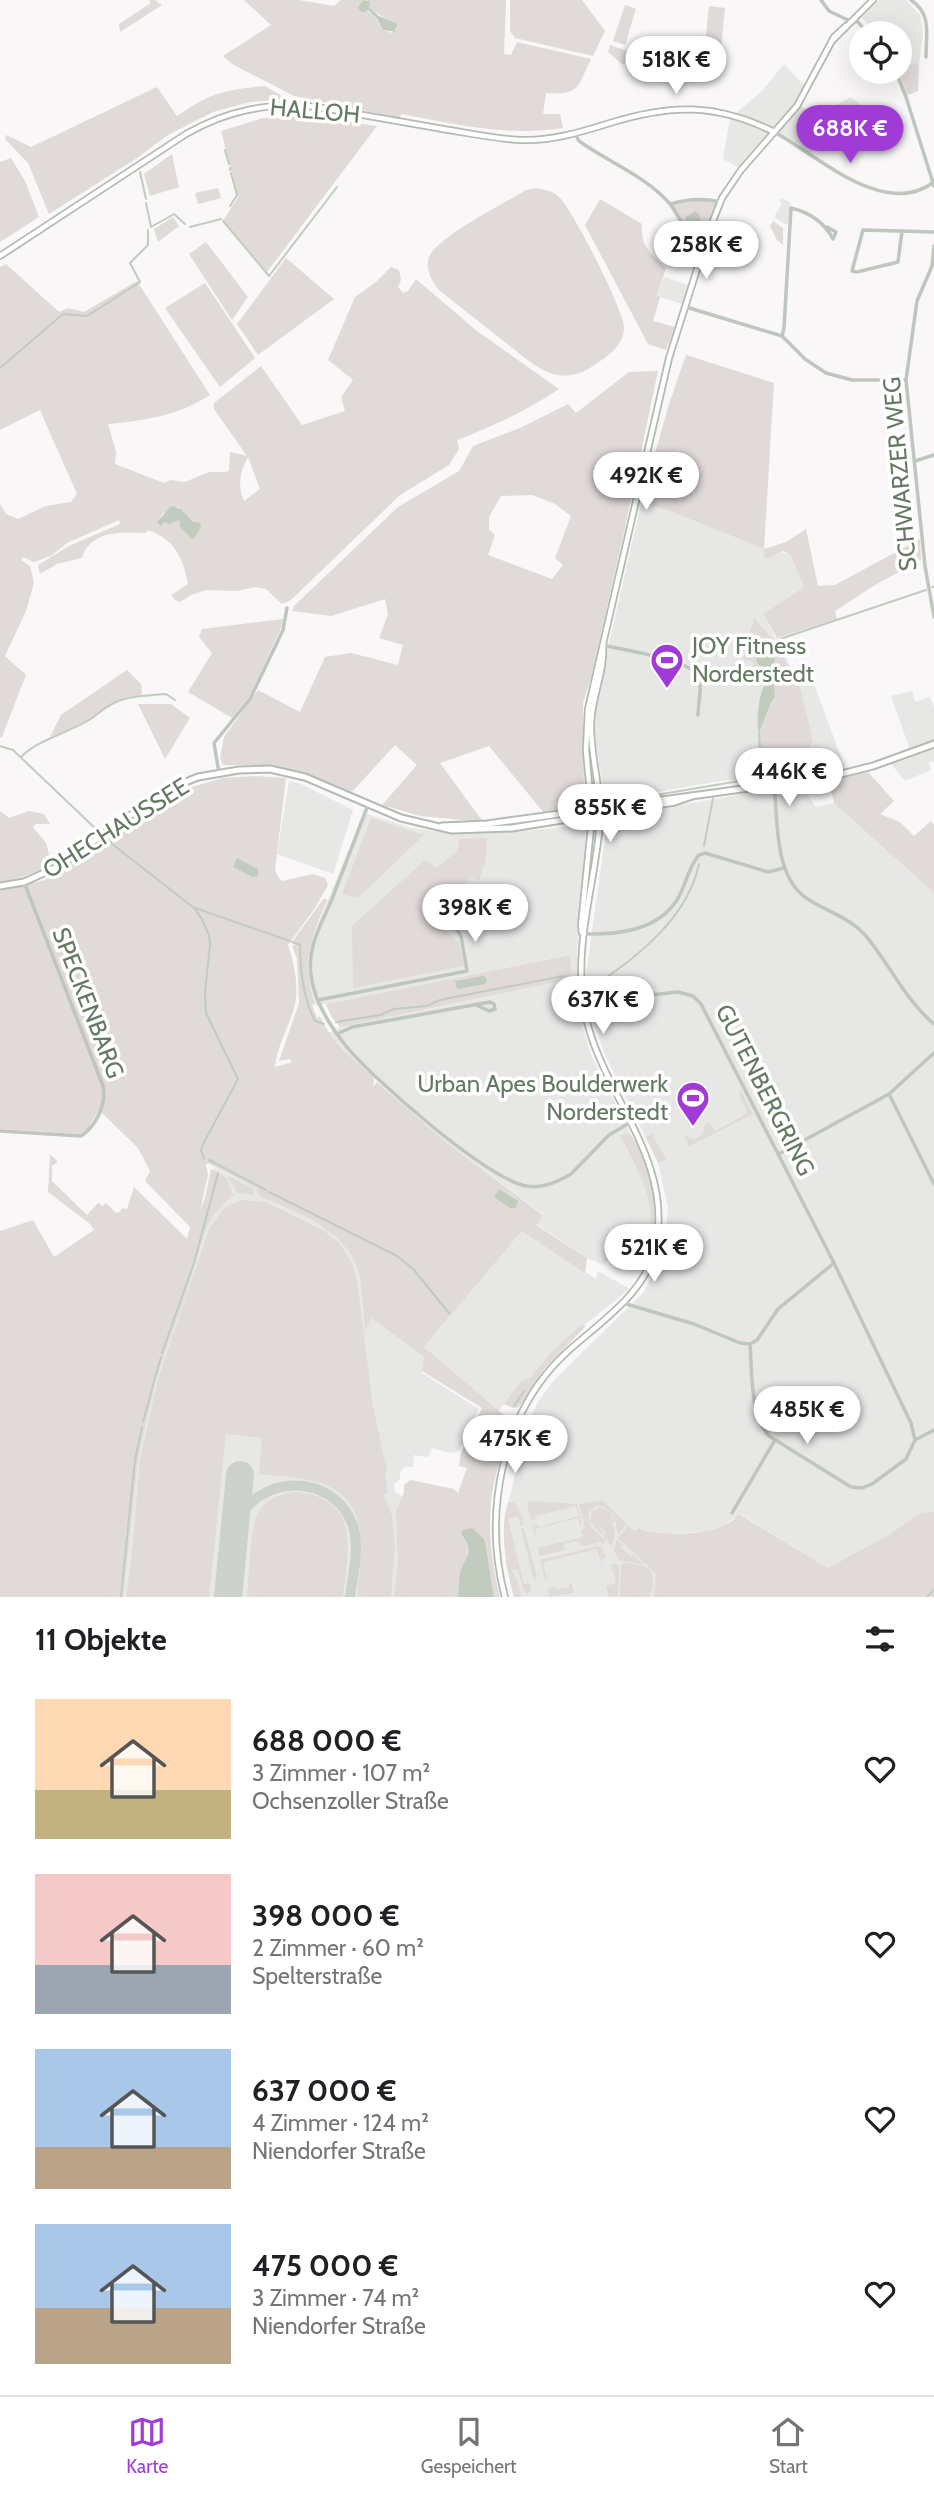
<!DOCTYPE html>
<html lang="de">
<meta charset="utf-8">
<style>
:root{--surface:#fff;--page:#f2f2f2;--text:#202124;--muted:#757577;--line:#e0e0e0;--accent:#a03bd6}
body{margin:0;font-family:Cabin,sans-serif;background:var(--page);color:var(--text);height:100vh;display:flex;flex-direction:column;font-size:26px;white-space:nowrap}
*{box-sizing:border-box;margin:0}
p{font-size:23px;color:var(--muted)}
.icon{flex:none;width:38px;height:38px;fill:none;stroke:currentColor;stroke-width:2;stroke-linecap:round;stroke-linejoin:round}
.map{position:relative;height:1597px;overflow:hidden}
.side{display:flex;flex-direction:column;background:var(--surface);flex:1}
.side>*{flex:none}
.controls{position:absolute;left:849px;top:21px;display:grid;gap:14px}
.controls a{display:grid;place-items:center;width:63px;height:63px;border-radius:50%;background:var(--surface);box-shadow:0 7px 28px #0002;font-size:35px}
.price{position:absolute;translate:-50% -60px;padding:0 16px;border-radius:24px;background:#fff;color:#222;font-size:23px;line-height:46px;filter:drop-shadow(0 2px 4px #0008)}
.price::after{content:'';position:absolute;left:50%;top:42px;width:21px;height:16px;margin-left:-10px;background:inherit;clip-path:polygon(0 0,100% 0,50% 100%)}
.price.selected{background:var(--accent);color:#fff}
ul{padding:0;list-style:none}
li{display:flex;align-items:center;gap:21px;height:175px;padding:0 35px}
li span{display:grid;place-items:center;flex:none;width:196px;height:140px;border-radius:0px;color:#555}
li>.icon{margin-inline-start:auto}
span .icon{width:84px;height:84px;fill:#fffc;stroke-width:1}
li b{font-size:30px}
h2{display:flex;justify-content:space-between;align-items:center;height:84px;padding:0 35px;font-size:30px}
.tab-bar{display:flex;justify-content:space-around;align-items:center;height:98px;border-top:2px solid var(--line);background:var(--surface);font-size:19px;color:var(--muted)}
.tab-bar a{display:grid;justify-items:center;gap:4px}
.tab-bar .selected{color:var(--accent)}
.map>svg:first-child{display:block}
</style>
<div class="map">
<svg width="934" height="1597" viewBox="0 0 934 1597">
<rect width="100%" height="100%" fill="#f9f7f8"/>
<g fill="#e7e8e6">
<polygon points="879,0 906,0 921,16 923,35 919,64 900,64 900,33 876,33 862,18"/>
<polygon points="784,64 805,86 802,107 819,119 825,111 851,97 878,118 862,143 835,124 809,156 778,136 763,139 738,167 723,159 730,118 762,91"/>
<polygon points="782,198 791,203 788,223 785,224 774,217 782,204 779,202"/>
<polygon points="664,277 689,285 682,304 657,296"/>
<polygon points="641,504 667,510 764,549 790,554 804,587 763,614 797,679 810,673 845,768 798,775 721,781 612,800 604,796 594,729 597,695"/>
<polygon points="912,691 915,702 930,697 934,706 934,761 929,763 931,770 905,781 891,764 909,747 891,696"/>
<polygon points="289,781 299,783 353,810 333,874 277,854"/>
<polygon points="800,784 816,807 834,803 934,893 934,1511 918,1514 890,1534 828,1568 740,1514 736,1519 734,1518 723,1526 706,1531 661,1535 639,1528 656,1567 658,1597 514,1597 506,1564 505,1517 526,1428 538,1402 554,1380 644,1292 658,1262 666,1231 668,1208 658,1163 604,1053 590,1009 586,974 607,824 613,817"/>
<polygon points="364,813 412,828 450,833 514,832 583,825 586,830 577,955 583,1028 592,1057 644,1159 652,1183 655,1222 647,1259 624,1239 604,1265 587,1258 536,1224 543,1214 447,1143 348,1055 329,1033 340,1027 572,979 570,955 316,1006 308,980 309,945"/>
<polygon points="214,1167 395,1258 424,1357 422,1373 479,1409 459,1451 451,1453 432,1448 428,1457 414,1455 413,1467 405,1467 400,1473 400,1479 394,1484 395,1492 409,1500 399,1597 117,1597 133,1441 190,1264"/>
<polygon points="522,1231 596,1279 598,1271 630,1289 583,1326 510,1406 505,1403 498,1411 424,1347"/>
</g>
<g fill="#e0dad9" fill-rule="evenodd">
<polygon points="149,0 155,0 162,5 120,32 119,24 151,3"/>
<path d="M244,0H299L334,6L341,0H363L358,7C371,10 376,18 383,30L392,33L397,29C391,19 378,16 369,7L368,0H506L504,54L511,55L517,42L591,59C577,88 580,95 546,93L543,114H560L563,128C508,137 455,124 401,114L400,118L294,96L232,64L223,56L271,25Z"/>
<polygon points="510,0 582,0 605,31 593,56 515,38 510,31"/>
<polygon points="625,5 636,9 625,45 613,41"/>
<polygon points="709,6 725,8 719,68 703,66"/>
<polygon points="610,45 630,52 631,55 623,65 608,52"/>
<polygon points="900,64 919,64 918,91 908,95 898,72"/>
<path d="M265,86L287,99L250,102L213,112L168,135L137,158L49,214L28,163L5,139L6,135L31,147L157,87L177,116C212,92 223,90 265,86Z"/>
<polygon points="294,114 377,126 267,272 223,221 238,197 221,131 263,118 288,118"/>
<polygon points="172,154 179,187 150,196 144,174"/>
<polygon points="11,158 25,181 39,217 0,242 0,162"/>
<polygon points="218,188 221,198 198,204 195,193"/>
<path d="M537,188C546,190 554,191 560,198C574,213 624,310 624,328C624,345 608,356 596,364C582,374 567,379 550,373C534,367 520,354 506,343C484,325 461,308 439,290C431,280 424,268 430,255C441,235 505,203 526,190Z"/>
<path d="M600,199L642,224C640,246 651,254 666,268L657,296L660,297L653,321L675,327L666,350L648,344L585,225Z"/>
<polygon points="709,200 718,203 702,245 690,235 672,206 685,201"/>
<polygon points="173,217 179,226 158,242 154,229"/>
<polygon points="773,221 783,228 783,245 777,240 770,226"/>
<polygon points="206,242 248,297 232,320 189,254"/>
<polygon points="286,258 334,299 258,355 237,324"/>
<path d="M6,264L59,312L68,308L84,312L137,281L210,395C180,415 143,421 108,424L116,452L115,464L164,483L170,480L185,482L209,472H226L229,471L230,452L247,456L214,409V403L261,366L302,425L345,411L341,397L353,380L328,360L355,297L376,282L391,267L399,270L401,280L398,287L403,293L408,291L416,279L477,331L559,389C526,411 494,426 457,440L459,449L449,465L400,495L291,600L282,604L266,589L255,587L237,591L206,590L191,595L180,602L175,600L171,595L188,584C185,566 178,545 159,535C156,533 152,532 149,530L145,533C121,532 91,530 82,558L57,564L40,574L38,565L69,546L120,524L119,520L67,543L51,556L34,562L23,557L21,560L30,566L34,583L26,611L5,656L26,675L2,737H0V504L6,514L18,519L46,506L71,502L77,494L40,410L0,430V267ZM248,457L260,489L244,501C237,485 240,472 248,457ZM178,507L196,523L186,531L180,527L179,520L169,523L160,519L162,514Z"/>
<polygon points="205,283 255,358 220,387 165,308"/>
<polygon points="686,355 774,383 764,549 786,542 806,529 818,586 835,585 920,539 921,560 875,585 835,611 837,619 777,638 763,614 804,587 790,554 782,551 768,559 764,556 764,549 667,510 641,504 668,407"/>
<path d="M658,371L623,537L592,674L583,703L584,801L580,805L544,813L489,746L440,763L483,822L420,816L382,805L417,765L395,745L352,792L304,772L264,765H223L220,758L224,737L258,690L300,712L325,657L351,653L398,665L403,645L379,638L388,614L385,599L331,616L292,611L294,606L398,507L459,471L473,446L520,428L568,404L576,413L629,372ZM532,495L555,504L571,516L555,558L563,565L552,579L488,555L495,535L489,530V517L501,496Z"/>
<polygon points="754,617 776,644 795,680 798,679 813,741 796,774 761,778 759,733 775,697 773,683 757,680 756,673 751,672 754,662 743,659"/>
<polygon points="283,619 281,628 249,697 232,718 188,692 212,653 199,637 202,629"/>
<path d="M127,670L141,684L142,695C118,697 106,709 87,721C76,727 62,732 50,737L61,715Z"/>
<polygon points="138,704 171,704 190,718 165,759"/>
<polygon points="868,772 894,801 880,814 900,822 914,836 931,821 934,825 934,893 834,803 829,781"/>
<path d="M256,776L286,778L275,870L279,878L282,881L313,874L325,878L328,885L315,908L288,945C294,961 299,986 295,1004C290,1026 277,1045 275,1067L292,1062L290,1059L279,1061L299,1003L297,959L292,946L296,944L292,942L324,898L327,900C310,940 301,961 315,1004L312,1005L317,1018L320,1016C331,1042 354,1060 374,1078L373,1087L377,1082L447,1143L543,1215L536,1225L587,1258L585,1273L522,1231L424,1347L511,1421C505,1443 496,1470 492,1494C487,1528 492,1564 500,1597H494L485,1539L461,1534C476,1556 463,1558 459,1579C458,1585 459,1591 458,1597H394L398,1560L396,1512L404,1493V1485L411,1480L454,1489L458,1493L467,1468L459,1466L461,1453L482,1408L422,1371L424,1357L422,1355L371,1318L365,1331C363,1311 363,1289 358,1270C346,1229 295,1211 259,1196L261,1194L258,1195L256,1188L208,1163L206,1165L208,1175L200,1211L205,1198L211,1169L227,1178L233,1195L214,1214L206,1228L186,1294L156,1378L138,1459L123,1597H0V1231L33,1220L54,1257L94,1230L90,1224L48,1192L50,1154L58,1162L52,1166V1181L87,1215L98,1203L103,1206L106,1203L116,1213L120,1212L122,1208L127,1209L134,1187L187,1239L190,1227L145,1181L150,1171L138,1148L99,1110L88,1128L80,1134L0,1129V891L45,880L160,803L192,787L223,778Z"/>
<polygon points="0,811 9,818 29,811 44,814 50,824 36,824 33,827 46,843 52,865 22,877 0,882"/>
<polygon points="371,818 424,835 358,898 342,894"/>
<polygon points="487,838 486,860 479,880 470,876 442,928 459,943 464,966 353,988 352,926 425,860 437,868 457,851 459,839"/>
<polygon points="570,955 572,979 340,1027 331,1016 326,1004"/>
<polygon points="741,1090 753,1114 689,1146 684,1134 690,1139 696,1139 703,1134 704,1125 710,1122 715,1131 748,1113 739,1094"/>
<path d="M626,1133C634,1137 636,1143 639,1150C657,1185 659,1221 647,1259L642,1255C664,1213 640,1172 620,1136Z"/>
<polygon points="652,1134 666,1159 658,1163 646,1137"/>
<polygon points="228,1176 252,1188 255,1195 237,1193"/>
<path d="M242,1200L266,1202L324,1231L339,1243L352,1263L357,1280L373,1407L387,1471L385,1474L388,1492L384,1495L392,1516L395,1548L391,1597H357C361,1556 373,1503 323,1484C303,1477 280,1476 259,1474L262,1438L226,1434L209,1597H126L131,1563L140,1460L158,1379L209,1229L225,1207Z"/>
<polygon points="581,1325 586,1326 544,1369 519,1407 514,1408 504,1404 520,1382 530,1378 556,1347"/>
<path d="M297,1492C361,1499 348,1550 343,1597H247C249,1579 250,1529 257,1515C264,1500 281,1493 297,1492Z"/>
<path d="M602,1500L627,1524L618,1534L614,1515L603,1506H596L589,1512C586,1526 595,1532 605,1540L604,1544L600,1542L584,1546L577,1541L564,1544L565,1550L540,1556L537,1548L583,1537L581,1530L585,1528L579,1504Z"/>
<polygon points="529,1501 577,1504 582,1525 580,1526 578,1518 535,1529 536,1540 532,1526 537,1524 539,1527 579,1516 576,1506 536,1516 536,1519 531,1520 527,1504"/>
<path d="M508,1502H513L518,1507L524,1524L521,1527L518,1516L508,1519L524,1584L529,1583L531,1591L527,1594L523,1590L518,1570H511L515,1575L522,1597H514C506,1567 499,1532 508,1502Z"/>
<polygon points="600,1507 610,1512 615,1520 612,1523 615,1532 612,1546 603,1536 606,1533 597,1524 603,1533 601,1534 590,1521 592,1511"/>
<path d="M934,1511V1597H654L656,1574L618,1538L628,1526L635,1531L639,1528C662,1539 725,1535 739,1514L828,1568L890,1534L918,1514Z"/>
<polygon points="524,1528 537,1578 534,1580 521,1529"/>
<polygon points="617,1540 623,1545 620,1547 632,1557 633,1554 644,1565 619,1560 614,1550"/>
<polygon points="598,1546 603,1549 606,1558 601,1560 603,1565 607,1563 602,1566 597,1549 548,1561 543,1563 547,1579 545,1580 540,1560"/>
<polygon points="627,1563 644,1566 652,1572 653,1585 650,1597 620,1597 621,1564"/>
<polygon points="611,1565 617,1564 619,1567 618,1597 609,1597 606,1586 616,1583"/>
<polygon points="572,1583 574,1593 549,1597 548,1589 555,1587 556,1590 562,1588 561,1585 564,1588 569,1587 569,1584"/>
</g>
<g fill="#c2ccbe">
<polygon points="363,0 370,1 369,7 379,16 397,24 395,32 383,30 377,19 368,10 365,12 360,11 358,7"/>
<path d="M695,211L699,214L702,226L697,236L692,235C687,230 686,225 686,217Z"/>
<polygon points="171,506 181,509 194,522 200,523 201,526 195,538 192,539 180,527 179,520 169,524 164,522 161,526 157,522"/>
<path d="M766,643L770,645L775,659L769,682L774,683L775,697L771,703L759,733C756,722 758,706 761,694C762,689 766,683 766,679C767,664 747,667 762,644Z"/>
<polygon points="237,858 258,869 258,876 253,877 233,867"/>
<polygon points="484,976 487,980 485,984 457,989 455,981"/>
<polygon points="499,1189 518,1201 516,1208 510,1208 494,1197"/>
<path d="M472,1528L485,1540L494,1597H458C459,1589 458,1581 460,1573C466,1555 475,1553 461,1534L463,1530Z"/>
</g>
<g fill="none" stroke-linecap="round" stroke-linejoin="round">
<g stroke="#c2ccbe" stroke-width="2">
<polyline points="225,150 229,164"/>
<polyline points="230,168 230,170"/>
<polyline points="140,172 146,199"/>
<polyline points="146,203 151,227 174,214 185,224"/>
<polyline points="230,206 237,195 231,173"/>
<polyline points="223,221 269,276 337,187"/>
<polyline points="190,227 221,219"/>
<polyline points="0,368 63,314 87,316 140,282 130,263 148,245 148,230"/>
<polyline points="932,587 934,587"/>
<polyline points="769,646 777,640 926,590"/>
<polyline points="0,746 13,750 97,830"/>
<path d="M21,757C39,739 68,733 89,720C97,715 104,708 112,704C127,696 150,695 166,694L175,700"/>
<polyline points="650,796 757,778 761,775 759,733"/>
<polyline points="107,840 194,908 202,919 209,935 210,945 205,992 206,1013 238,1079 203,1144 201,1150 204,1159"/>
<polyline points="704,846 713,798"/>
<polyline points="195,908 290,941"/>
<path d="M292,942L300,945C300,971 303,998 315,1021L324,1024"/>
<path d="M595,985C638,957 688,917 699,864"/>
<polyline points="336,1022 380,1015 394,1009 427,1006 440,1000 563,976"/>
<polyline points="209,1160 266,1190"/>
<polyline points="269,1192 397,1256 413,1269 449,1313"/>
<polyline points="162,1353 194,1263 218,1173"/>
<polyline points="514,1406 524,1391"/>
<polyline points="143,1422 161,1357"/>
<polyline points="121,1597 135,1460 142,1427"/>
<polyline points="927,1597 934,1590"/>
</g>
<path stroke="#ccd1cc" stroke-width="10" d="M234,1538C236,1527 239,1517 246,1508C276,1472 338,1480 353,1526C360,1548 353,1575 350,1597"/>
<polyline stroke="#ccd1cc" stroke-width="28" points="228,1597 240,1475"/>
<defs>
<g id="secondary">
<polyline points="833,40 873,0"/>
<path d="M0,256L186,134C228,110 269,102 317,107C359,114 401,122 443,129C469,133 495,139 522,140C552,141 581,132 610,123C670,104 717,103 774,132"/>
<polyline points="582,933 581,926 592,817 586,750 588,709 669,358 709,231 722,198 741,170 797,106 834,37 846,26"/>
<path d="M505,1597C483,1514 501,1412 567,1352C601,1321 647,1293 656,1245C674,1153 594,1088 583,1001C575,941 595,883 600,823C602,790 590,756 591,723C592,696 605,671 603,645"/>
</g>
<g id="primary">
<polyline points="442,826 487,824 829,777 873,766 934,744"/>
<polyline points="0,886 24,882 57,867 168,789 198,777 239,770 270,769 305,777 401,818 452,830 512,828 675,802 692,796"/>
</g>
</defs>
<use href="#secondary" stroke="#b2bbb1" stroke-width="8"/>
<use href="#primary" stroke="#b3bbb2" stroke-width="9"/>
<g stroke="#bfc6be" stroke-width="3.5">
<polyline points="821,0 829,11 850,21"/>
<path d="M911,0C932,14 926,34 926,57"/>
<polyline points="854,18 868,33"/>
<polyline points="896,72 906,97 934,186"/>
<path d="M575,134L579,141C608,162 646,176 670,204C681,217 686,240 703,247"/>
<path d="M671,204C687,199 703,198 720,202"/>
<polyline points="902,231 898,262 857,272 852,271 863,230 934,232"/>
<polyline points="934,246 932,266 917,301 906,380 925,566 934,617"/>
<polyline points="686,307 782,336 805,359 826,373 852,380 906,380"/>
<path d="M782,336L784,328L791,208C809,212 825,223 833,239L836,232L827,227"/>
<polyline points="915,461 934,455"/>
<path d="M603,645C622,650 690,659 698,676C703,687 698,703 698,715"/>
<polyline points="219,773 214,743 250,699 283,630 287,608"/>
<path d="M368,805C356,836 344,868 332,899C321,925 307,947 311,975C314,1002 330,1026 346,1046C374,1080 486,1178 526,1186C542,1189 557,1182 571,1174L609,1135L631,1122"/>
<path d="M582,934C617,935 657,931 677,900C686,886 688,867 699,855L705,853L768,872L784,868"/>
<polyline points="318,1000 467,971 461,936 457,930"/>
<path d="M583,1002L678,992L693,996L701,1004L834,1263L911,1423L915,1440L906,1459L872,1484L862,1488L851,1487L769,1436C750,1416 752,1371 750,1344"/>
<polyline points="337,1034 352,1027 490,1002 494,1004 495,1009 489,1011 476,1005"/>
<polyline points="889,1094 934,1184"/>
<path d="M1,1131L81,1136C96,1126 107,1104 103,1086L24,882"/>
<polyline points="779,1154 889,1094 934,1053"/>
<polyline points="623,1303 694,1324 740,1343 750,1344 757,1340 778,1309 834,1263"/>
<polyline points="915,1440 934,1430"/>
<polyline points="732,1513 775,1440"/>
</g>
<g stroke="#bfc6be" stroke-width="3.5">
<path d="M774,132C816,154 884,220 934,182"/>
<path d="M774,783C778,820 773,881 811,901C829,912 851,919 865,935C889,963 905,1000 934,1024"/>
</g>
<use href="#secondary" stroke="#fff" stroke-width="4.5"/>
<use href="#primary" stroke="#fff" stroke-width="5"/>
</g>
<defs>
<symbol id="stadium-pin" viewBox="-11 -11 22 30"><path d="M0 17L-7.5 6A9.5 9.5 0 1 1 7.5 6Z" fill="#a03bd6" stroke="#fff"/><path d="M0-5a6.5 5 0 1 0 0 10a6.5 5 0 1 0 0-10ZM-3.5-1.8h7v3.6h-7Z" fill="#fff"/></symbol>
</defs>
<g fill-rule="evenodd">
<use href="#stadium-pin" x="648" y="641" width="38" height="52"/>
<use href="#stadium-pin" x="674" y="1079" width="38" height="52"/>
</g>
<g text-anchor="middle" stroke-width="7" stroke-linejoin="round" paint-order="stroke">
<g font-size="24" fill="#657a62" stroke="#fff">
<text transform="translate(315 111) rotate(5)" y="8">HALLOH</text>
<text transform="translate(900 474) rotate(-95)" y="8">SCHWARZER WEG</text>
<text transform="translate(116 828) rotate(-32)" y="8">OHECHAUSSEE</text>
<text transform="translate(88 1003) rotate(69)" y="8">SPECKENBARG</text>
<text transform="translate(765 1090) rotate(63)" y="8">GUTENBERGRING</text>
</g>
<g font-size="24" fill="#657a62" stroke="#fff" text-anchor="start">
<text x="692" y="654">JOY Fitness<tspan x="692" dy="28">Norderstedt</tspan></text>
<text x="668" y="1092" text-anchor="end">Urban Apes Boulderwerk<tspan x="668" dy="28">Norderstedt</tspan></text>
</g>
</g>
</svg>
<div class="controls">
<a><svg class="icon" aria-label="locate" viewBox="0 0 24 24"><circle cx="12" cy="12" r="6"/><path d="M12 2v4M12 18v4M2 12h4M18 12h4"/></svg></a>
</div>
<b class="price" style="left:676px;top:96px">518K €</b>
<b class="price selected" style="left:850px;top:165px">688K €</b>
<b class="price" style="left:706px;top:281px">258K €</b>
<b class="price" style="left:646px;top:512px">492K €</b>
<b class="price" style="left:789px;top:808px">446K €</b>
<b class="price" style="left:610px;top:844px">855K €</b>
<b class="price" style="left:475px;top:944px">398K €</b>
<b class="price" style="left:603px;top:1036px">637K €</b>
<b class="price" style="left:654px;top:1284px">521K €</b>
<b class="price" style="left:807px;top:1446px">485K €</b>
<b class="price" style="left:515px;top:1475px">475K €</b>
</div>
<section class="side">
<h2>11 Objekte<svg class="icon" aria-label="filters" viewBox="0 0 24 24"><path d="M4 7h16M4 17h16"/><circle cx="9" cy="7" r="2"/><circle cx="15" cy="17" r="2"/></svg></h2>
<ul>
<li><span style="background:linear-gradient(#ffd9b3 65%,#c2b280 0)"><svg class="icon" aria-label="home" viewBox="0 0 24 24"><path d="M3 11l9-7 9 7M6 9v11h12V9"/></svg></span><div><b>688 000 €</b><p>3 Zimmer · 107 m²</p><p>Ochsenzoller Straße</p></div><svg class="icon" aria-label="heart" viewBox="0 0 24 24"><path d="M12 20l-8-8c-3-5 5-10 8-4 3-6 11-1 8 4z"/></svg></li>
<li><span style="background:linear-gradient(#f6c9c9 65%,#9aa5b1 0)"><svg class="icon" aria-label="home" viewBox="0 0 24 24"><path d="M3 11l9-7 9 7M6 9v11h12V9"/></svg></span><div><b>398 000 €</b><p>2 Zimmer · 60 m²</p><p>Spelterstraße</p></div><svg class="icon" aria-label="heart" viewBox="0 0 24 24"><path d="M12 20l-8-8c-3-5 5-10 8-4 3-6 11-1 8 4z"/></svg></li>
<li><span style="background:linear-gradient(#a9c7e8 70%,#b9a48a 0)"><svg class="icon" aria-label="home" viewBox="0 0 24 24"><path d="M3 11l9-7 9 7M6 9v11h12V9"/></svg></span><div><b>637 000 €</b><p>4 Zimmer · 124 m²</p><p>Niendorfer Straße</p></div><svg class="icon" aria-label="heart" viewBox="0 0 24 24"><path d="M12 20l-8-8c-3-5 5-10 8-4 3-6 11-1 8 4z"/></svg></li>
<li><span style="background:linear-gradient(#a9c7e8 60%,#b9a48a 0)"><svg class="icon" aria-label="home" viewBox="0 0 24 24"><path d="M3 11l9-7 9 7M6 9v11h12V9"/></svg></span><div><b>475 000 €</b><p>3 Zimmer · 74 m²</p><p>Niendorfer Straße</p></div><svg class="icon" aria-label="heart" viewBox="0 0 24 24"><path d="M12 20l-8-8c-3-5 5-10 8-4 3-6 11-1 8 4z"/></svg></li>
</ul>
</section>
<nav class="tab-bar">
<a class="selected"><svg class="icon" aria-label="map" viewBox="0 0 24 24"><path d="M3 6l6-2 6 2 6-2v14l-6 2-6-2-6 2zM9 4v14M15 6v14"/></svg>Karte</a>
<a><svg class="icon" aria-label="saved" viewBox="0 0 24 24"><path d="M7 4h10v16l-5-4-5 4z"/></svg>Gespeichert</a>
<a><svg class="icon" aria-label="home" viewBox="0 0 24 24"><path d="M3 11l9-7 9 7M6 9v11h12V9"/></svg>Start</a>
</nav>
